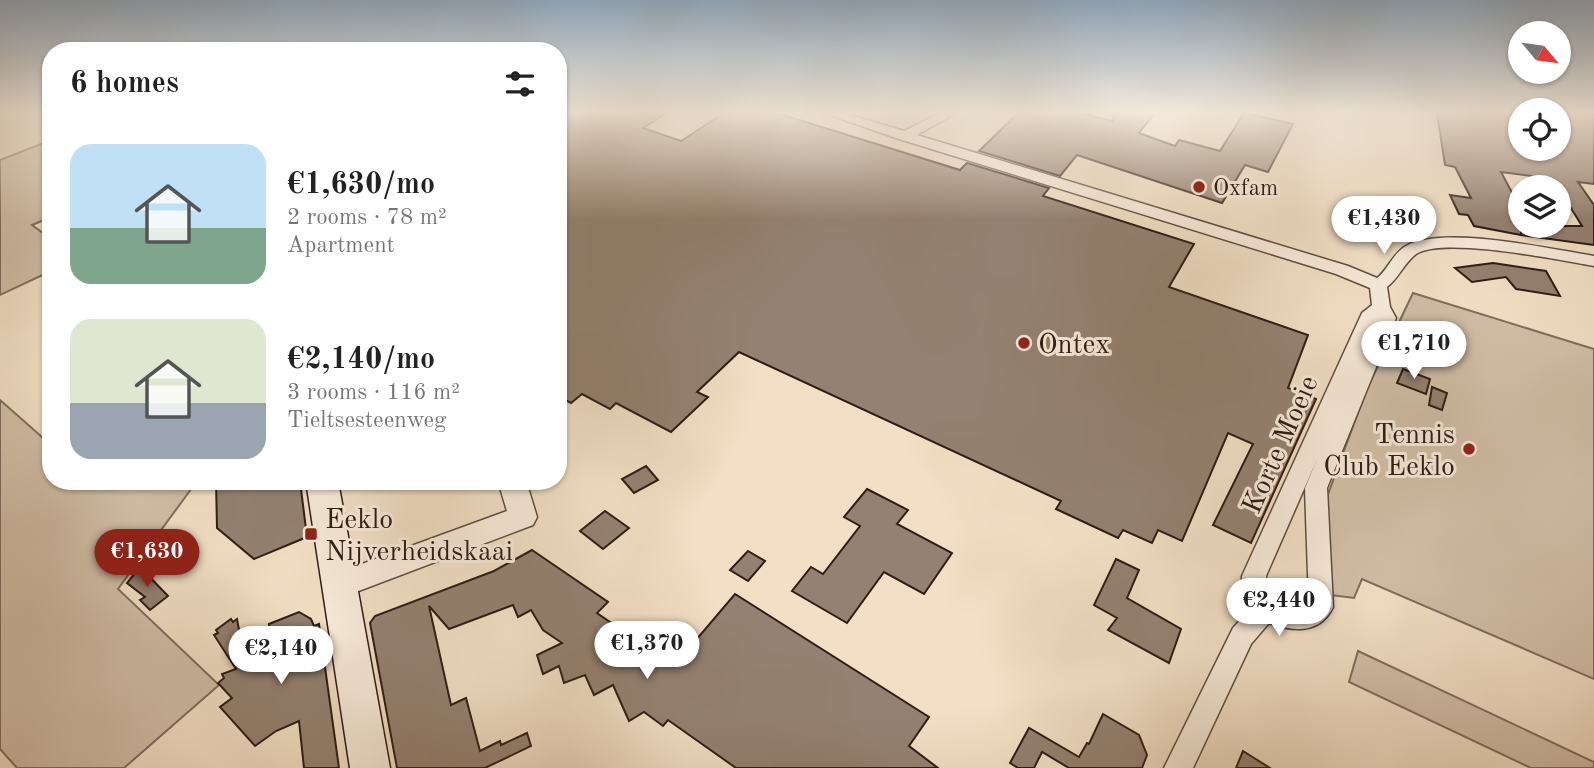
<!DOCTYPE html>
<meta charset="utf-8">
<style>
:root{--surface:#fff;--page:#f6f6f6;--text:#222;--muted:#767676;--accent:#8f2418}
body{margin:0;font-family:"Old Standard TT",serif;background:var(--page);color:var(--text);height:100vh;display:flex;flex-direction:column;font-size:26px;white-space:nowrap}
*{box-sizing:border-box;margin:0}
p{font-size:23px;color:var(--muted)}
.icon{flex:none;width:38px;height:38px;fill:none;stroke:currentColor;stroke-width:2;stroke-linecap:round;stroke-linejoin:round}
.map{position:relative;flex:1;overflow:hidden}
.side{position:absolute;left:42px;top:42px;width:525px;height:448px;display:flex;flex-direction:column;background:var(--surface);border-radius:28px;box-shadow:0 2px 5px #0004}
.side>*{flex:none}
.needle{width:46px;rotate:119deg}
.fabs{position:absolute;left:1508px;top:21px;display:grid;gap:14px}
.fabs a{display:grid;place-items:center;width:63px;height:63px;border-radius:50%;background:var(--surface);box-shadow:0 2px 5px #0004;font-size:35px}
.price{position:absolute;translate:-50% -60px;padding:0 16px;border-radius:24px;background:#fff;color:#222;font-size:23px;line-height:46px;filter:drop-shadow(0 2px 4px #0008)}
.price::after{content:'';position:absolute;left:50%;top:42px;width:21px;height:16px;margin-left:-10px;background:inherit;clip-path:polygon(0 0,100% 0,50% 100%)}
.price.on{background:var(--accent);color:#fff}
ul{padding:0;list-style:none}
li{display:flex;align-items:center;gap:21px;height:175px;padding:0 28px}
li span{display:grid;place-items:center;flex:none;width:196px;height:140px;border-radius:21px;color:#555}
li>.icon{margin-inline-start:auto}
span .icon{width:84px;height:84px;fill:#fffc;stroke-width:1}
li b{font-size:30px}
h2{display:flex;justify-content:space-between;align-items:center;height:84px;padding:0 28px;font-size:30px}
.map>svg:first-child{display:block}
</style>
<div class="map">
<svg width="1594" height="768" viewBox="0 0 1594 768">
<rect width="100%" height="100%" fill="#f2dfc5"/>
<filter id="stains"><feTurbulence type="fractalNoise" baseFrequency=".00286" numOctaves="4"/><feColorMatrix values="0 0 0 0 .2 0 0 0 0 .09 0 0 0 0 .02 0 0 0 .5 -.17"/></filter>
<radialGradient id="worn" r=".72"><stop offset=".6" stop-color="#630" stop-opacity="0"/><stop offset="1" stop-color="#630" stop-opacity=".3"/></radialGradient>
<g fill="#d1bea7" stroke="#806d5e" stroke-width="2">
<polygon points="51,140 51,217 32,225 51,239 51,271 0,295 0,160"/>
<polygon points="1413,293 1594,349 1594,679 1362,579 1354,598 1331,595 1323,508 1366,391"/>
<polygon points="0,400 51,445 51,481 197,481 118,589 219,685 124,768 17,768 0,749"/>
<polygon points="1358,651 1594,762 1594,768 1531,768 1349,682"/>
</g>
<g fill="#948171" stroke="#2e1c15" stroke-width="2">
<polygon points="558,113 667,113 643,128 681,141 724,113 777,113 960,170 967,163 1049,188 1043,196 1194,244 1169,287 1308,335 1288,388 1316,399 1251,543 1213,525 1253,444 1228,433 1182,541 1158,530 1152,543 1123,530 1118,538 1056,509 1061,501 739,352 697,392 708,397 671,432 616,403 610,409 582,394 571,403 558,396"/>
<polygon points="1018,113 1082,113 1113,121 1114,113 1155,113 1139,133 1175,146 1179,140 1220,151 1244,113 1293,124 1268,172 1245,165 1222,203 1077,155 1060,176 979,151"/>
<polygon points="1437,113 1521,113 1521,149 1559,149 1559,113 1594,113 1594,184 1578,182 1594,205 1594,245 1521,235 1522,226 1582,226 1553,179 1501,172 1517,202 1521,203 1521,235 1474,226 1468,215 1459,214 1450,195 1471,198 1455,167 1445,165"/>
<polygon points="1493,263 1546,271 1560,296 1516,289 1506,277 1472,282 1455,268"/>
<polygon points="1403,369 1430,379 1426,394 1397,383"/>
<polygon points="1432,387 1447,393 1442,410 1429,405"/>
<polygon points="646,466 658,480 634,493 622,479"/>
<polygon points="216,481 300,481 307,537 254,559 217,528"/>
<polygon points="867,489 908,510 897,524 952,553 924,594 884,572 847,623 792,591 811,567 823,574 860,526 844,517"/>
<polygon points="605,511 629,528 603,549 580,531"/>
<polygon points="532,550 608,602 597,613 674,666 735,594 929,717 909,746 938,768 736,768 668,720 663,726 644,712 629,721 613,685 594,695 585,675 564,683 559,666 543,674 537,655 562,643 543,630 531,610 518,617 513,605 449,629 429,606 451,705 466,698 480,751 500,741 501,745 527,733 531,746 485,768 397,768 370,623 375,616 494,571"/>
<polygon points="748,551 765,561 748,581 730,570"/>
<polygon points="1116,559 1139,570 1127,598 1181,629 1169,663 1108,630 1117,618 1094,605"/>
<polygon points="140,567 168,596 150,610 140,600 145,597 127,583"/>
<polygon points="299,612 311,619 314,626 319,624 339,768 304,768 299,721 276,731 255,746 220,707 232,698 218,683 224,678 222,674 236,669 214,635 218,633 216,630 231,619 233,622 237,619 242,646 270,635 269,624"/>
<polygon points="1103,714 1139,735 1147,755 1142,768 1069,768 1042,752 1034,768 1018,768 1010,763 1029,728 1079,757 1087,743 1089,744"/>
<polygon points="1243,751 1270,768 1236,768"/>
</g>
<g fill="none" stroke-linecap="round" stroke-linejoin="round">
<defs>
<path id="minor" d="M824,113H844L904,131L940,113H956L917,135L1348,266L1377,278C1388,270 1393,253 1406,246C1444,225 1550,249 1594,256V266C1559,260 1443,236 1416,254C1404,263 1399,278 1387,287L1390,307L1396,318L1327,488L1333,607C1320,634 1293,632 1269,623L1251,644L1193,768H1164L1233,628L1250,609L1242,598V576L1362,313L1372,305L1370,288L1336,274L899,139ZM1318,457L1305,488L1309,603L1302,608L1287,607L1266,594V576Z"/>
<polygon id="tertiary" points="498,481 526,481 537,517 533,525 340,598 329,594 325,585 329,576 507,511"/>
<polygon id="secondary" points="306,481 338,481 390,768 350,768"/>
</defs>
<use href="#minor" stroke="#5f4d41" stroke-width="3"/>
<use href="#tertiary" stroke="#5f4d41" stroke-width="3"/>
<use href="#secondary" stroke="#2e1c15" stroke-width="3"/>
<use href="#minor" fill="#f7ead9" fill-rule="evenodd"/>
<use href="#tertiary" fill="#f7ead9" fill-rule="evenodd"/>
<use href="#secondary" fill="#f7ead9" fill-rule="evenodd"/>
</g>
<linearGradient id="sky" x2="0" y2="1"><stop stop-color="#91abc2"/><stop offset="0.51" stop-color="#f9f1e5"/><stop offset="1" stop-color="#f9f1e5" stop-opacity="0"/></linearGradient>
<rect width="1594" height="220" fill="url(#sky)"/>
<g fill="#8f2418" stroke="#f7ead9" stroke-width="2.5">
<circle cx="1199" cy="187" r="7"/>
<circle cx="1024" cy="343" r="7"/>
<circle cx="1469" cy="449" r="7"/>
<rect x="304" y="527" width="14" height="14" rx="3.5"/>
</g>
<g text-anchor="middle" stroke-width="6" stroke-linejoin="round" paint-order="stroke">
<g font-size="23" fill="#2e1c15" stroke="#f7ead9" text-anchor="start">
<text x="1213" y="195">Oxfam</text>
</g>
<g font-size="28" fill="#2e1c15" stroke="#f7ead9" text-anchor="start">
<text x="1038" y="353">Ontex</text>
<text x="1455" y="443" text-anchor="end">Tennis<tspan x="1455" dy="32">Club Eeklo</tspan></text>
<text x="325" y="528">Eeklo<tspan x="325" dy="32">Nijverheidskaai</tspan></text>
</g>
<g font-size="28" fill="#2e1c15" stroke="#f7ead9">
<text transform="translate(1279 444) rotate(-66)" y="10">Korte Moeie</text>
</g>
</g>
<rect width="100%" height="100%" filter="url(#stains)"/>
<rect width="100%" height="100%" fill="url(#worn)"/>
</svg>
<div class="fabs">
<a><svg class="needle" viewBox="-14 -14 28 28"><path d="M0-13l5 13h-10z" fill="#e53935"/><path d="M0 13l5-13h-10z" fill="#767676"/></svg></a>
<a><svg class="icon" aria-label="locate" viewBox="0 0 24 24"><circle cx="12" cy="12" r="6"/><path d="M12 2v4M12 18v4M2 12h4M18 12h4"/></svg></a>
<a><svg class="icon" aria-label="layers" viewBox="0 0 24 24"><path d="M12 4l9 5-9 5-9-5zM3 14l9 5 9-5"/></svg></a>
</div>
<b class="price" style="left:1384px;top:256px">€1,430</b>
<b class="price" style="left:1414px;top:381px">€1,710</b>
<b class="price on" style="left:147px;top:589px">€1,630</b>
<b class="price" style="left:1279px;top:638px">€2,440</b>
<b class="price" style="left:647px;top:681px">€1,370</b>
<b class="price" style="left:281px;top:686px">€2,140</b>
<section class="side">
<h2>6 homes<svg class="icon" aria-label="filters" viewBox="0 0 24 24"><path d="M4 7h16M4 17h16"/><circle cx="9" cy="7" r="2"/><circle cx="15" cy="17" r="2"/></svg></h2>
<ul>
<li><span style="background:linear-gradient(#bfe0f5 60%,#7fa58c 0)"><svg class="icon" aria-label="home" viewBox="0 0 24 24"><path d="M3 11l9-7 9 7M6 9v11h12V9"/></svg></span><div><b>€1,630/mo</b><p>2 rooms · 78 m²</p><p>Apartment</p></div></li>
<li><span style="background:linear-gradient(#dfe7d0 60%,#9aa5b1 0)"><svg class="icon" aria-label="home" viewBox="0 0 24 24"><path d="M3 11l9-7 9 7M6 9v11h12V9"/></svg></span><div><b>€2,140/mo</b><p>3 rooms · 116 m²</p><p>Tieltsesteenweg</p></div></li>
</ul>
</section>
</div>
